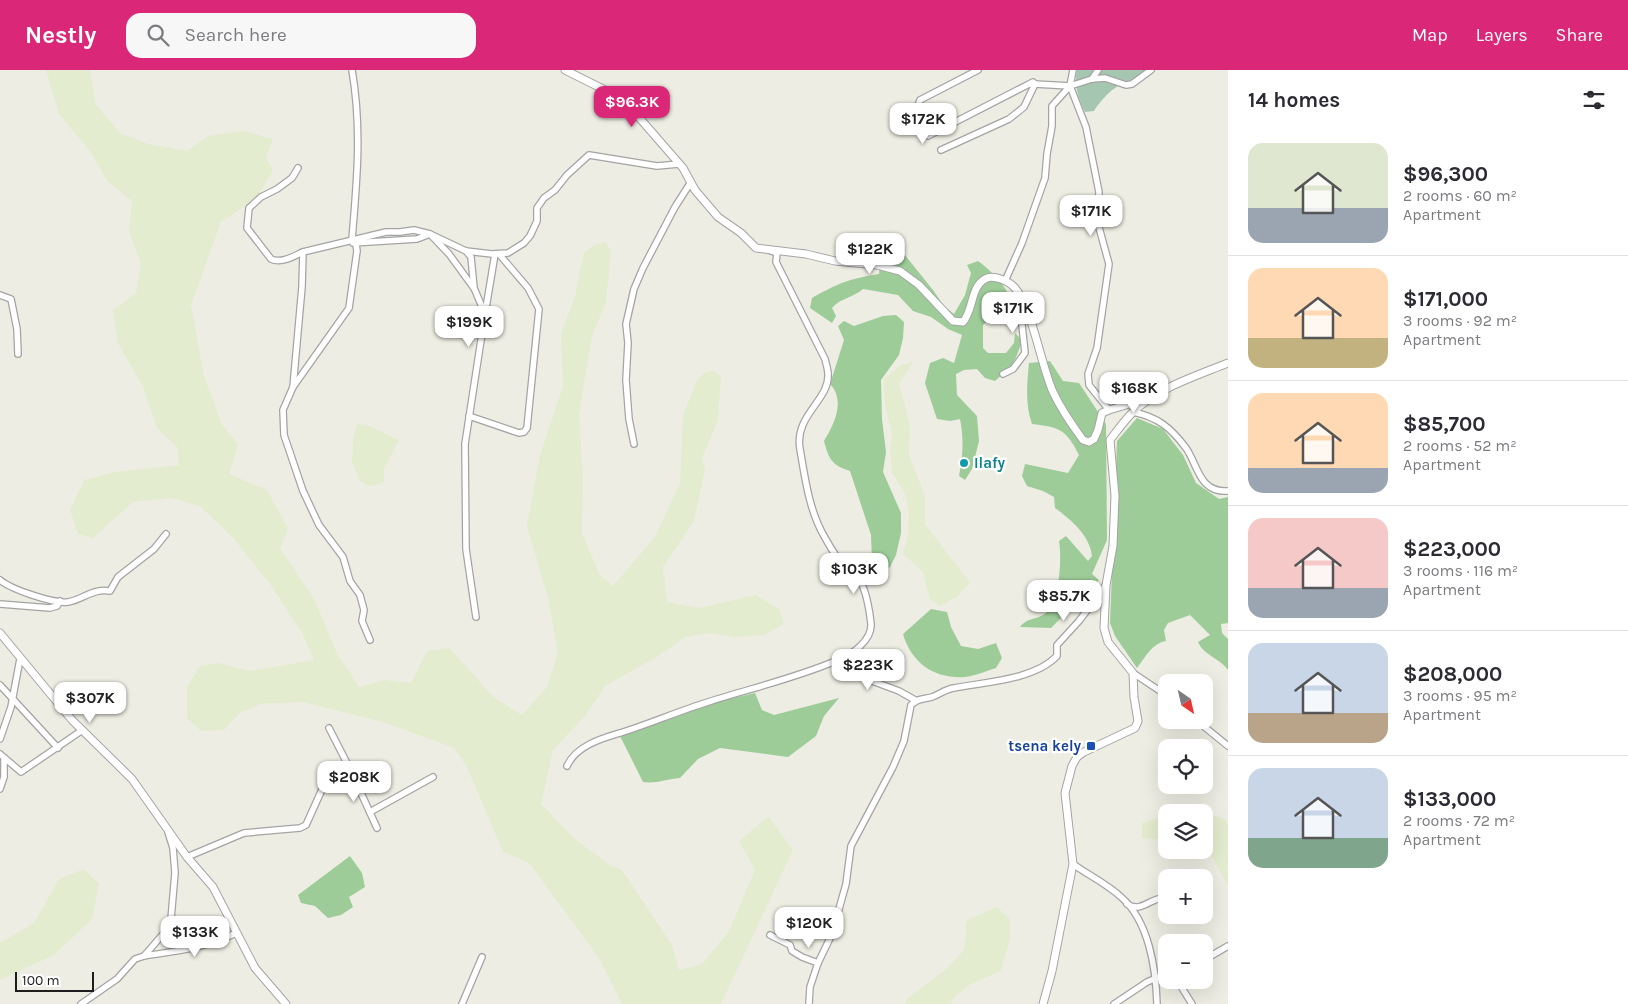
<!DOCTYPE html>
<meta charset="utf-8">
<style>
:root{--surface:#fff;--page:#f7f7f7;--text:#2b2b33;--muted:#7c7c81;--line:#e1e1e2;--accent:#db2777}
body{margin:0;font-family:Karla,sans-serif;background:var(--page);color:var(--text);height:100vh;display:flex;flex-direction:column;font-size:19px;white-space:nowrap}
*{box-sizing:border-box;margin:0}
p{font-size:16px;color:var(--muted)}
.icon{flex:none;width:28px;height:28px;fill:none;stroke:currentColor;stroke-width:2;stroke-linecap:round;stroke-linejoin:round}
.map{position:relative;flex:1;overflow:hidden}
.side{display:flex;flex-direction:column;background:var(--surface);width:400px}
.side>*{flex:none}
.needle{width:32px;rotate:146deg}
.buttons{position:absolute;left:1158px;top:604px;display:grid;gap:10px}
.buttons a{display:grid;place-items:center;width:55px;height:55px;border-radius:10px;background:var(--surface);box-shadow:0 5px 20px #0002;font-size:25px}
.scale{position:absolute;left:15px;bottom:12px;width:79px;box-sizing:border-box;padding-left:5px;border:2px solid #1d1d1d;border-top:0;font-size:14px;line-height:18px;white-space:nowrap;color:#1d1d1d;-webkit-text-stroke:4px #fff;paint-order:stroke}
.price{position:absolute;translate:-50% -42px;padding:0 11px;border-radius:10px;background:#fff;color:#222;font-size:16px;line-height:32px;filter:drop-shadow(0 1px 2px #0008)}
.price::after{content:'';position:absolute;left:50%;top:30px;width:15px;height:11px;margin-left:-8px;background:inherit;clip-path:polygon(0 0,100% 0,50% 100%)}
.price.selected{background:var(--accent);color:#fff}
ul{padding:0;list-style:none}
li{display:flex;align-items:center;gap:15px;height:125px;padding:0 20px}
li+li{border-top:1px solid var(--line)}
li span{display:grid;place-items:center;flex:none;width:140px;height:100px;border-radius:15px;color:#555}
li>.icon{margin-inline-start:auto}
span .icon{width:60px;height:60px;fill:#fffc;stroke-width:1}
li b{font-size:21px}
h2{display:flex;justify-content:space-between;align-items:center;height:60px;padding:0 20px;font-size:21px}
header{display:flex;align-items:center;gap:30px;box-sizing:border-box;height:70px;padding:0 25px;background:var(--accent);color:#fff}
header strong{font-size:24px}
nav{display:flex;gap:28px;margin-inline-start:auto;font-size:18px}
.search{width:350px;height:45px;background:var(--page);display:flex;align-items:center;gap:12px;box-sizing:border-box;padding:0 18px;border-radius:15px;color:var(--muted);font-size:19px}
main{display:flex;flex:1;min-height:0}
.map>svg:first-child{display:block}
</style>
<header>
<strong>Nestly</strong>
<div class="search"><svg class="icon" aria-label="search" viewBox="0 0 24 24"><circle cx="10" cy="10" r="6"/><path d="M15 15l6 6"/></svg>Search here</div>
<nav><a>Map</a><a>Layers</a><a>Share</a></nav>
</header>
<main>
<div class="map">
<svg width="1228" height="934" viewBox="0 0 1228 934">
<rect width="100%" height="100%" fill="#eeede3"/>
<g fill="#e4eccf">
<polygon points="46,0 90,0 96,35 120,63 148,74 187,81 208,66 244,61 273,69 266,87 273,100 256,129 221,152 191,235 204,306 222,355 238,374 229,404 267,420 288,458 280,478 314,529 337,583 359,617 385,610 411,613 427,581 450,578 493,627 522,645 547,617 558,582 548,528 527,456 540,385 563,316 561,264 575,226 584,182 596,174 606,172 611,182 606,232 592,266 579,345 583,408 582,463 599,504 613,516 655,467 680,413 683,345 697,311 704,303 714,301 721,307 718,350 702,388 705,399 694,451 663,497 667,532 699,538 756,525 779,539 784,554 764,565 733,567 709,563 685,567 657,587 605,616 585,646 553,680 541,734 576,770 610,795 622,800 672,875 679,900 702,894 729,861 755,800 739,771 768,746 793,780 721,934 622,934 599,888 529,793 503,782 467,697 454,678 383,652 303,632 260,634 240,643 224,660 201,661 187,648 187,617 200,596 218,593 249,601 314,590 302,563 270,514 233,468 200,436 172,428 133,432 93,468 78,464 70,440 84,410 115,402 179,395 177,377 157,358 143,317 118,273 113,240 136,223 141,194 129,162 132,131 107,111 90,81 59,44"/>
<polygon points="913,292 899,314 910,355 909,385 925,426 925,454 970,513 957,527 940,536 930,529 923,502 903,484 908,464 909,443 905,424 892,403 890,379 892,364 885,335 884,309 901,295"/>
<polygon points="357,354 369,356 399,370 384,399 384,411 380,414 369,416 360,411 352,392 353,370"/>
<polygon points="1194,739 1225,749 1228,755 1228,816 1206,775 1204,774 1204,742 1180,742"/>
<polygon points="1166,746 1166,770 1142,768 1142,753"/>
<polygon points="84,799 99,814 92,849 54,885 0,910 0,873 34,853 59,809"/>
<polygon points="996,837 1010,848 1010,868 1001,901 969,915 955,926 951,934 905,934 907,929 949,897 963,881 966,868 966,851"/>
</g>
<g fill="#9dcc99">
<path d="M904,184L933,220L944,236L954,244L965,225L971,203L967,195L978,191C1002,209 1010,222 1018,250H1007L995,245L983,255V278L988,283H1006L1014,273L1015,263L1022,270C1015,293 1013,296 995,311L985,308L977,299L964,300L956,304L957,325L977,346L979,371L972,399L965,410L959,406C963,386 964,369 960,349L950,351L937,349L925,313L930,293L943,288L954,293L962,265L948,259L931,247L913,241L898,225L863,219C853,228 840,228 832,238L836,246L832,253L810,238L812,228C838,213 849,209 879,204L880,189Z"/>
<path d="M896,245L904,252L903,268L899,285L881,310L882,349L886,382L883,402L901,443V463L896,485L890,497L877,502L872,491L871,465L850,401C831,395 829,389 824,371C834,354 846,331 830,314L844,270L838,256L844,251L854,256L883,246Z"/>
<path d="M1050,291L1063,311L1079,313L1106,354L1107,470L1092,504L1099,510L1051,558L1020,557C1027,548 1034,550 1043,545C1060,535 1062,488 1059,471L1066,466L1088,491L1092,486C1090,465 1070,449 1055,438L1054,427L1043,421L1027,416L1022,406L1025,394L1068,403L1079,385C1066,359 1059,357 1032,354C1025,334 1027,314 1029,293Z"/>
<path d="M1137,348L1163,359L1183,385L1196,413L1219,429L1228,427V553L1221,554L1222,563L1228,569V600C1220,588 1204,586 1198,572L1210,565L1190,545L1168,553L1164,560L1166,571C1152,573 1145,588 1137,598L1115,566L1110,553L1117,371Z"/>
<path d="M931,539L947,542L951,557L961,576L978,579L996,573L1002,588L996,598C986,601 975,606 965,607C935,609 912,594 903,564Z"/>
<path d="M755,623L762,640L774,645L839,628L824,646L816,666L788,687L720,678L698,689L680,708C666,709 657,714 643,712L620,666L712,633Z"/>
<polygon points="350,786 362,803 365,817 349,827 353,837 341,845 328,848 315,836 301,833 298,825"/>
</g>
<path fill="#a5c6b1" d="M1077,0H1147L1131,13C1117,11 1101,30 1094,41L1085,42C1078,27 1074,17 1077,0Z"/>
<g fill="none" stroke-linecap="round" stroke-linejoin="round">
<defs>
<g id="minor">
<polyline points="1092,9 1098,0"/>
<polyline points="1035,14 1070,16 1092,9 1105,8 1126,15 1132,14 1151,0"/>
<polyline points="1070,16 1086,57 1099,122 1097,150 1109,194 1097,278 1088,304 1089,315 1109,340"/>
<path d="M941,80L1009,49L1024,37L1035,14L1033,12L928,66C916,55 914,45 920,30L978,0"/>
<path d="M298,98L292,108L277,119L261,127L249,138L247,158L271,189C281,194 294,186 303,182"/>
<path d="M352,169C357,111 362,58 352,0"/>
<polyline points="353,173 417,169 430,164 449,184 473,217"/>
<polyline points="466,181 471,187 474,218 485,244 465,374 466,479 476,547"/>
<polyline points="1005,211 1022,173 1045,108 1047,84 1052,56 1052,36 1070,16 1073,0"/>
<polyline points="0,225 11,229 17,259 18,284"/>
<polyline points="485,244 495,184"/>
<polyline points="1003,304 1013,299 1025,283 1019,227"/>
<polyline points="293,317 349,238 357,181 356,174"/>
<path d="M1133,342C1158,347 1171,358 1186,378C1198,395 1199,423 1228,421"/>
<polyline points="469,346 519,363 524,362 527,358 539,239 528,218 499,184"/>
<polyline points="634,374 629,349 626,310 628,273 626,254 634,219 643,198 675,137 691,112"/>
<path d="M0,510C10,519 54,534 68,532C82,530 93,518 110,521L118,507L154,479L166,464"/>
<polyline points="0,534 50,538 57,536 60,531"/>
<polyline points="370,570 362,551 364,540 360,525 350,511 343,487 319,455 303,421 284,365 283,340 293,317 302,217 303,182 386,162 400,162 414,160 430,164 466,181 492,184 508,183 524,173 530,166 537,151 537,138 544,128 555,120 567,105 589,85 657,96 679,94"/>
<polyline points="839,590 848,602 899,621 915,630"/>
<polyline points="1133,603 1166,625"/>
<polyline points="0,615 58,678"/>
<polyline points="1196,650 1228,676"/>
<polyline points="0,669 11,637 20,589"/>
<polyline points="0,684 21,702 81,661"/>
<path d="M567,696C576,676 600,669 620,663C649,654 679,641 708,632C752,618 796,608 838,590C852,585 872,570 871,554C870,543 866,518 859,510C858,508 855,507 853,506C842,496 831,479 824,466C809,440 805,408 800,379C794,345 830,330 828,304C828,299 826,294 825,289L776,192L777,183L771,181"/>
<polyline points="350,699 377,758"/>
<polyline points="0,719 4,707 4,688"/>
<polyline points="370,742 433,707"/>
<polyline points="187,787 244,763 300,758 306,755 324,715 350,699 329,658"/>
<path d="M1073,794C1088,805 1107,814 1121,827C1149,851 1156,899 1157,934"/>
<path d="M1127,834C1142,844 1151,826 1166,828"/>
<polyline points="770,865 790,875 792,881 802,887 818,893"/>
<path d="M144,886C176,881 207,878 236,863"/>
<polyline points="1204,890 1228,876"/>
<polyline points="1177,910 1192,934"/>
<polyline points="81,934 117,909 135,889 144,886 164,863 171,849 175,803 173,778 168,762"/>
<polyline points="462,934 482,887"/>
<path d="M809,934L810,917L818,893L832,864L846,814L851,776L893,697L904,671L911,635C917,628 925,629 932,627C940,624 946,619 954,618C985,612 1034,610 1057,586V575L1079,551L1106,515"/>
<polyline points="1114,934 1147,912 1166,904"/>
</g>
<g id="tertiary">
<path d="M565,0L623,29L683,98L695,120L718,147L741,163L756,178L806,184L835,191L877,195L900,201L919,215L953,251L963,252C974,239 970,218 985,209C993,204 1009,211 1015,218C1032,238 1041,295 1053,322C1061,339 1072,355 1083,370L1089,372L1094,369L1098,360L1102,343L1109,340L1153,327"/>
<polyline points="0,563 72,650 132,709 187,787 213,817 255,898 286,934"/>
<path d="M1043,934L1052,901L1073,794L1065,723L1072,696L1077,687L1084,682L1135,658L1138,651L1134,627L1133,603L1108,572L1104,558L1106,515L1113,476L1115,426L1110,370C1117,361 1124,351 1132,343C1157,318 1196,306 1228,293"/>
</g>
</defs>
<use href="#minor" stroke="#a4a4a4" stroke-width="8"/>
<use href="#tertiary" stroke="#a4a4a4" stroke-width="9"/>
<use href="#minor" stroke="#fff" stroke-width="5.5"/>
<use href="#tertiary" stroke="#fff" stroke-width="7"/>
</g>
<circle fill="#0f9aa8" stroke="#fff" stroke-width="2" cx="964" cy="393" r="5"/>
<rect fill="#1a4fb4" stroke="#fff" stroke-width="2" x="1086" y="671" width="10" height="10" rx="2.5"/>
<g text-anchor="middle" stroke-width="4.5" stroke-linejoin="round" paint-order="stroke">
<g font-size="15" font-weight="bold" fill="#0d838f" stroke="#fff" text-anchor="start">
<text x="974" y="398">Ilafy</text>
</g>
<g font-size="15" font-weight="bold" fill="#164399" stroke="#fff" text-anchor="end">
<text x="1081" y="681">tsena kely</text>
</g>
</g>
</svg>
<div class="buttons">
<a><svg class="needle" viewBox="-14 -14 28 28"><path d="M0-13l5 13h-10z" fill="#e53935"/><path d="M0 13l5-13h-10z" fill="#7c7c81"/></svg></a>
<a><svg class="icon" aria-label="locate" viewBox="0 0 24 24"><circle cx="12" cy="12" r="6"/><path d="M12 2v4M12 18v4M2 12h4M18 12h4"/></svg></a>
<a><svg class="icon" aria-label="layers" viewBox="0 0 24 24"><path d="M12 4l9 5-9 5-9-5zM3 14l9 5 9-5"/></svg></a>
<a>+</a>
<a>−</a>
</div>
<div class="scale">100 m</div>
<b class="price selected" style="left:632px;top:58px">$96.3K</b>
<b class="price" style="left:923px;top:75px">$172K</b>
<b class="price" style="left:1091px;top:167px">$171K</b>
<b class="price" style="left:870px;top:205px">$122K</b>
<b class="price" style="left:1013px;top:264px">$171K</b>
<b class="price" style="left:469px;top:278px">$199K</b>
<b class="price" style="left:1134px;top:344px">$168K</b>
<b class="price" style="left:854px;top:525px">$103K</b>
<b class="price" style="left:1064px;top:552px">$85.7K</b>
<b class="price" style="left:868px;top:621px">$223K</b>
<b class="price" style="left:90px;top:654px">$307K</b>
<b class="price" style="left:354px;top:733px">$208K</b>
<b class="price" style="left:809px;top:879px">$120K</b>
<b class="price" style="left:195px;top:888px">$133K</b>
</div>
<section class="side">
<h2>14 homes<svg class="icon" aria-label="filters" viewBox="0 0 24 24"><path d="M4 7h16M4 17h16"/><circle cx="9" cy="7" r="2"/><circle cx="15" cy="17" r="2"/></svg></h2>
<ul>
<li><span style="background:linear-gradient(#dfe7d0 65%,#9aa5b1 0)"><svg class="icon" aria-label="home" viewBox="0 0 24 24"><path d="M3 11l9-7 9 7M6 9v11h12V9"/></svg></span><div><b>$96,300</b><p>2 rooms · 60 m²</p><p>Apartment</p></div></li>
<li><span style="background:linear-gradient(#ffd9b3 70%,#c2b280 0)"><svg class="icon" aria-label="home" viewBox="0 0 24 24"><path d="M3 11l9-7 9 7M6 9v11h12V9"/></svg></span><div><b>$171,000</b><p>3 rooms · 92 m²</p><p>Apartment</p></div></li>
<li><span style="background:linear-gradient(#ffd9b3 75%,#9aa5b1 0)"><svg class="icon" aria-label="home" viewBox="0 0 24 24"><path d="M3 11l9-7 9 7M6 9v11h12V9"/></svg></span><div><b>$85,700</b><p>2 rooms · 52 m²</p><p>Apartment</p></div></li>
<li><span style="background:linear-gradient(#f6c9c9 70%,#9aa5b1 0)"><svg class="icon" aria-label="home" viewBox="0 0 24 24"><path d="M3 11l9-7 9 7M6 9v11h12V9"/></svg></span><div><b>$223,000</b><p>3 rooms · 116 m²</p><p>Apartment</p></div></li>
<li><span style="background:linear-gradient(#c9d6e8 70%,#b9a48a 0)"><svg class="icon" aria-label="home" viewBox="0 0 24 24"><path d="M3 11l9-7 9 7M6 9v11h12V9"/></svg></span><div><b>$208,000</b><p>3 rooms · 95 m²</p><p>Apartment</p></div></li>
<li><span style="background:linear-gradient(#c9d6e8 70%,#7fa58c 0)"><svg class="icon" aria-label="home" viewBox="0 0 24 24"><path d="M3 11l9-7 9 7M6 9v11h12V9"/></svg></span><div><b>$133,000</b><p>2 rooms · 72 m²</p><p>Apartment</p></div></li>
</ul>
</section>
</main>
